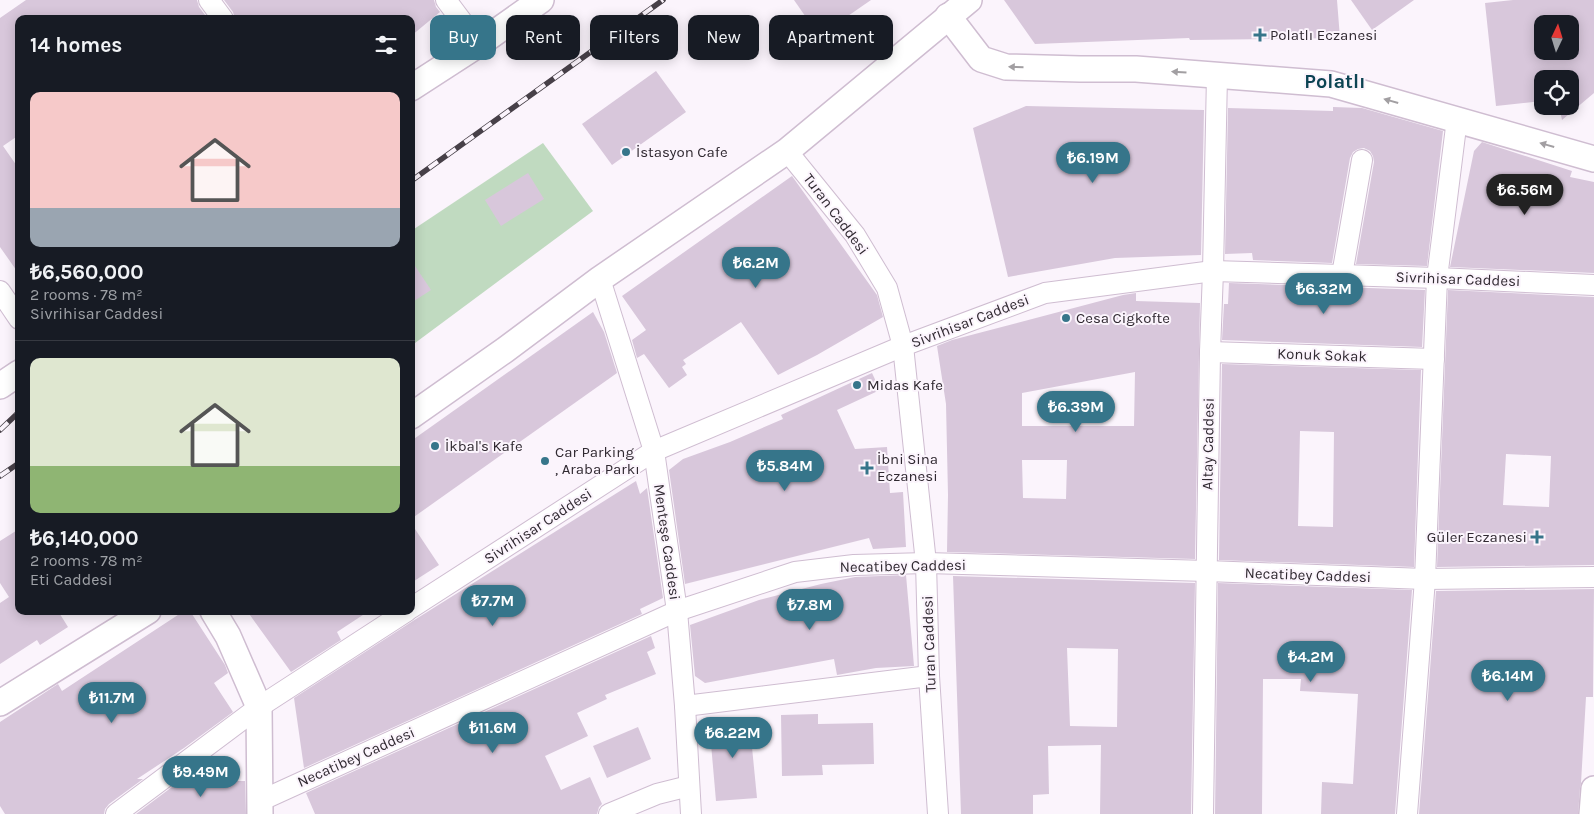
<!DOCTYPE html>
<meta charset="utf-8">
<style>
:root{--surface:#171b24;--page:#20242c;--text:#f1f3f6;--muted:#9ea1a6;--line:#363941;--accent:#36758a}
body{margin:0;font-family:Karla,sans-serif;background:var(--page);color:var(--text);height:100vh;display:flex;flex-direction:column;font-size:19px;white-space:nowrap}
*{box-sizing:border-box;margin:0}
p{font-size:16px;color:var(--muted)}
.icon{flex:none;width:28px;height:28px;fill:none;stroke:currentColor;stroke-width:2;stroke-linecap:round;stroke-linejoin:round}
.map{position:relative;flex:1;overflow:hidden}
.drawer{position:absolute;left:15px;top:15px;width:400px;height:600px;display:flex;flex-direction:column;background:var(--surface);border-radius:10px;box-shadow:0 2px 12px #0003}
.drawer>*{flex:none}
.banner{position:absolute;left:430px;top:15px;width:475px;height:45px;display:flex;gap:10px}
.needle{width:32px;rotate:4deg}
.buttons{position:absolute;left:1534px;top:15px;display:grid;gap:10px}
.buttons a{display:grid;place-items:center;width:45px;height:45px;border-radius:10px;background:var(--surface);box-shadow:0 2px 12px #0003;font-size:25px}
.price{position:absolute;translate:-50% -42px;padding:0 11px;border-radius:18px;background:var(--accent);color:#fff;font-size:16px;line-height:32px;filter:drop-shadow(0 1px 2px #0008)}
.price::after{content:'';position:absolute;left:50%;top:30px;width:15px;height:11px;margin-left:-8px;background:inherit;clip-path:polygon(0 0,100% 0,50% 100%)}
.price.on{background:#222;color:#fff}
ul{padding:0;list-style:none}
li{display:grid;align-content:center;gap:10px;height:265px;padding:0 15px}
li+li{border-top:1px solid var(--line)}
li span{display:grid;place-items:center;height:155px;border-radius:10px;color:#555}
li>.icon{margin-inline-start:auto}
span .icon{width:90px;height:90px;fill:#fffc;stroke-width:1}
li b{font-size:21px}
h2{display:flex;justify-content:space-between;align-items:center;height:60px;padding:0 15px;font-size:21px}
.chip{padding:0 18px;border-radius:10px;background:var(--surface);box-shadow:0 2px 12px #0003;font-size:18px;line-height:45px}
.chip.on{background:var(--accent);color:#fff}
.map>svg:first-child{display:block}
</style>
<div class="map">
<svg width="1594" height="814" viewBox="0 0 1594 814">
<rect width="100%" height="100%" fill="#fbf4fc"/>
<polygon fill="#c0dac0" points="543,143 593,211 411,346 411,231"/>
<g fill="#d8c7db" fill-rule="evenodd">
<polygon points="26,0 197,0 199,7 208,19 19,19 19,135 3,146 19,169 19,274 0,247 0,18"/>
<polygon points="224,0 434,0 436,7 440,12 411,36 411,19 235,19 233,12"/>
<polygon points="794,0 871,0 819,36"/>
<polygon points="1004,0 1337,0 1340,38 1190,40 1189,38 1035,44"/>
<polygon points="1351,0 1414,0 1372,30"/>
<path d="M1513,0H1594V93L1562,120L1559,106H1570V79H1542V101L1496,106L1485,3ZM1542,24H1570V51H1542Z"/>
<polygon points="656,71 686,112 612,165 582,124"/>
<polygon points="1026,106 1204,110 1201,255 1115,258 1008,277 973,128"/>
<polygon points="1333,107 1362,108 1443,131 1427,266 1356,264 1374,162 1373,156 1370,151 1364,148 1358,149 1353,152 1350,158 1332,263 1252,260 1253,260 1252,253 1225,254 1228,108 1333,111"/>
<polygon points="1482,142 1572,171 1570,177 1594,182 1594,273 1450,267 1474,151"/>
<polygon points="528,173 544,199 501,226 485,200"/>
<polygon points="792,176 877,295 883,317 817,355 778,375 741,322 683,360 686,364 682,367 687,375 669,388 644,354 637,358 632,340 646,330 622,296"/>
<polygon points="411,260 431,290 411,303"/>
<polygon points="1229,283 1425,290 1422,347 1222,340 1224,304 1228,304"/>
<path d="M1448,290L1594,297V565L1437,567ZM1506,454L1551,456L1549,507L1503,505Z"/>
<path d="M1136,293V301L1200,303L1195,559L947,552L948,495L946,404L937,346L952,340L1123,295ZM1135,372L1134,426H1022V393ZM1022,460H1067L1066,499L1023,498Z"/>
<polygon points="593,312 604,332 617,373 411,519 411,441"/>
<path d="M1222,364L1421,370L1414,567L1219,560ZM1300,431L1334,432L1333,527L1298,526Z"/>
<polygon points="872,373 880,390 837,410 855,449 887,447 890,493 903,492 906,547 873,549 869,538 685,584 669,470 683,459 730,442 783,419 781,415"/>
<polygon points="636,481 640,494 647,488 663,598 640,609 642,614 304,768 294,698 416,619"/>
<polygon points="411,523 439,565 411,583"/>
<polygon points="19,529 19,611 58,611 68,627 40,645 37,640 0,664 0,603 9,597 0,583 0,541"/>
<polygon points="906,575 914,666 876,668 837,675 834,659 705,683 695,676 690,625 759,600 821,584 855,577"/>
<path d="M953,576L1195,583L1191,814H1100L1101,745L1048,746L1049,794L1033,795V814H961ZM1067,648L1118,649L1117,727L1070,726Z"/>
<polygon points="1218,583 1412,590 1395,814 1321,814 1322,782 1353,784 1358,694 1300,691 1301,679 1263,679 1262,814 1215,814"/>
<polygon points="1594,589 1593,697 1586,697 1581,783 1580,788 1578,814 1419,814 1436,591"/>
<polygon points="184,611 190,611 225,665 228,673 214,683 233,712 184,748 137,779 143,779 109,804 105,809 104,814 5,814 0,806 0,722 58,684 62,691"/>
<polygon points="247,611 369,611 337,632 341,640 291,672"/>
<polygon points="651,636 655,648 647,652 656,674 605,695 607,699 577,713 588,736 545,756 561,790 590,777 602,804 599,807 597,814 315,814 306,793"/>
<polygon points="818,714 818,724 873,723 874,764 822,765 823,775 782,776 781,715"/>
<polygon points="749,717 757,798 716,801 709,721"/>
<polygon points="638,727 651,759 607,778 593,746"/>
<polygon points="232,776 232,781 245,781 246,814 136,814 184,778"/>
</g>
<g fill="none" stroke-linecap="round" stroke-linejoin="round">
<defs>
<g id="minor">
<polyline points="209,0 223,19"/>
<polyline points="446,0 479,44"/>
<polyline points="787,151 855,235 887,288 903,346 926,563 929,676 938,814"/>
<polyline points="1342,275 1362,160"/>
<polyline points="600,279 654,451 677,611 685,706 691,814"/>
<polyline points="0,291 19,319"/>
<polyline points="1210,352 1434,359"/>
<polyline points="411,608 654,451 903,346 1045,293 1213,271 1437,278 1594,285"/>
<polyline points="685,706 929,676"/>
<polyline points="260,801 677,611 795,572 854,565 926,563 1207,571 1425,579 1594,577"/>
<polyline points="116,814 259,707 407,611"/>
<polyline points="609,814 657,794 689,786"/>
<polyline points="1203,814 1210,352 1213,271 1217,75"/>
<polyline points="1407,814 1425,579 1437,278 1457,119"/>
</g>
<g id="tertiary">
<polyline points="948,16 981,59 1006,67 1080,69 1136,69 1331,84 1594,159"/>
<polyline points="411,88 479,44 541,0"/>
<polyline points="0,386 19,373"/>
<polyline points="411,416 505,350 600,279 787,151 969,0"/>
<polyline points="213,611 228,636 259,707 260,814"/>
<polyline points="0,703 148,611"/>
<polyline points="1592,814 1594,789"/>
</g>
</defs>
<use href="#minor" stroke="#cfbdd1" stroke-width="22"/>
<use href="#tertiary" stroke="#cfbdd1" stroke-width="28"/>
<use href="#minor" stroke="#fff" stroke-width="20"/>
<use href="#tertiary" stroke="#fff" stroke-width="25"/>
<defs>
<g id="rail">
<polyline points="411,181 663,0"/>
<polyline points="0,430 19,412"/>
<polyline points="0,476 19,463"/>
</g>
</defs>
<use href="#rail" stroke="#474048" stroke-width="5.5"/>
<use href="#rail" stroke="#fbf4fc" stroke-width="4" stroke-dasharray="11" stroke-linecap="butt"/>
</g>
<defs><path id="oneway-solid" d="M-6-.8H1V-3.2L6.5 0L1 3.2V.8H-6Z" transform="scale(1.25)"/></defs>
<g fill="#a29fa2">
<use href="#oneway-solid" transform="translate(1016 67) rotate(-178)"/>
<use href="#oneway-solid" transform="translate(1179 72) rotate(-176)"/>
<use href="#oneway-solid" transform="translate(1391 101) rotate(-164)"/>
<use href="#oneway-solid" transform="translate(1547 145) rotate(-164)"/>
</g>
<g fill="#36758a" stroke="#fbf4fc" stroke-width="2">
<path d="M1257.5 27.5h5v5h5v5h-5v5h-5v-5h-5v-5h5z"/>
<circle cx="626" cy="152" r="5"/>
<circle cx="1066" cy="318" r="5"/>
<circle cx="857" cy="385" r="5"/>
<circle cx="435" cy="446" r="5"/>
<circle cx="545" cy="461" r="5"/>
<path d="M864.5 460.5h5v5h5v5h-5v5h-5v-5h-5v-5h5z"/>
<path d="M1534.5 529.5h5v5h5v5h-5v5h-5v-5h-5v-5h5z"/>
</g>
<g text-anchor="middle" stroke-width="4" stroke-linejoin="round" paint-order="stroke">
<g font-size="15" fill="#302931" stroke="#fbf4fc" text-anchor="start">
<text x="1270" y="40">Polatlı Eczanesi</text>
<text x="636" y="157">İstasyon Cafe</text>
<text x="1076" y="323">Cesa Cigkofte</text>
<text x="867" y="390">Midas Kafe</text>
<text x="445" y="451">İkbal's Kafe</text>
<text x="555" y="457">Car Parking<tspan x="555" dy="17">, Araba Parkı</tspan></text>
<text x="877" y="464">İbni Sina<tspan x="877" dy="17">Eczanesi</tspan></text>
<text x="1527" y="542" text-anchor="end">Güler Eczanesi</text>
</g>
<g font-size="15" fill="#302931" stroke="#fbf4fc">
<text transform="translate(836 214) rotate(53)" y="5">Turan Caddesi</text>
<text transform="translate(1458 279) rotate(2)" y="5">Sivrihisar Caddesi</text>
<text transform="translate(970 321) rotate(-21)" y="5">Sivrihisar Caddesi</text>
<text transform="translate(1322 355) rotate(2)" y="5">Konuk Sokak</text>
<text transform="translate(1208 444) rotate(-89)" y="5">Altay Caddesi</text>
<text transform="translate(538 526) rotate(-33)" y="5">Sivrihisar Caddesi</text>
<text transform="translate(667 542) rotate(82)" y="5">Menteşe Caddesi</text>
<text transform="translate(903 566) rotate(-1)" y="5">Necatibey Caddesi</text>
<text transform="translate(1308 575) rotate(2)" y="5">Necatibey Caddesi</text>
<text transform="translate(929 644) rotate(-92)" y="5">Turan Caddesi</text>
<text transform="translate(356 757) rotate(-24)" y="5">Necatibey Caddesi</text>
</g>
<g font-size="20" font-weight="bold" fill="#0c4353" stroke="#fbf4fc">
<text x="1335" y="88">Polatlı</text>
</g>
</g>
</svg>
<div class="buttons">
<a><svg class="needle" viewBox="-14 -14 28 28"><path d="M0-13l5 13h-10z" fill="#e53935"/><path d="M0 13l5-13h-10z" fill="#9ea1a6"/></svg></a>
<a><svg class="icon" aria-label="locate" viewBox="0 0 24 24"><circle cx="12" cy="12" r="6"/><path d="M12 2v4M12 18v4M2 12h4M18 12h4"/></svg></a>
</div>
<b class="price" style="left:1093px;top:184px">₺6.19M</b>
<b class="price on" style="left:1525px;top:216px">₺6.56M</b>
<b class="price" style="left:756px;top:289px">₺6.2M</b>
<b class="price" style="left:1324px;top:315px">₺6.32M</b>
<b class="price" style="left:1076px;top:433px">₺6.39M</b>
<b class="price" style="left:785px;top:492px">₺5.84M</b>
<b class="price" style="left:493px;top:627px">₺7.7M</b>
<b class="price" style="left:810px;top:631px">₺7.8M</b>
<b class="price" style="left:1311px;top:683px">₺4.2M</b>
<b class="price" style="left:1508px;top:702px">₺6.14M</b>
<b class="price" style="left:112px;top:724px">₺11.7M</b>
<b class="price" style="left:493px;top:754px">₺11.6M</b>
<b class="price" style="left:733px;top:759px">₺6.22M</b>
<b class="price" style="left:201px;top:798px">₺9.49M</b>
<div class="banner">
<a class="chip on">Buy</a>
<a class="chip">Rent</a>
<a class="chip">Filters</a>
<a class="chip">New</a>
<a class="chip">Apartment</a>
</div>
<section class="drawer">
<h2>14 homes<svg class="icon" aria-label="filters" viewBox="0 0 24 24"><path d="M4 7h16M4 17h16"/><circle cx="9" cy="7" r="2"/><circle cx="15" cy="17" r="2"/></svg></h2>
<ul>
<li><span style="background:linear-gradient(#f6c9c9 75%,#9aa5b1 0)"><svg class="icon" aria-label="home" viewBox="0 0 24 24"><path d="M3 11l9-7 9 7M6 9v11h12V9"/></svg></span><div><b>₺6,560,000</b><p>2 rooms · 78 m²</p><p>Sivrihisar Caddesi</p></div></li>
<li><span style="background:linear-gradient(#dfe7d0 70%,#8fb573 0)"><svg class="icon" aria-label="home" viewBox="0 0 24 24"><path d="M3 11l9-7 9 7M6 9v11h12V9"/></svg></span><div><b>₺6,140,000</b><p>2 rooms · 78 m²</p><p>Eti Caddesi</p></div></li>
</ul>
</section>
</div>
